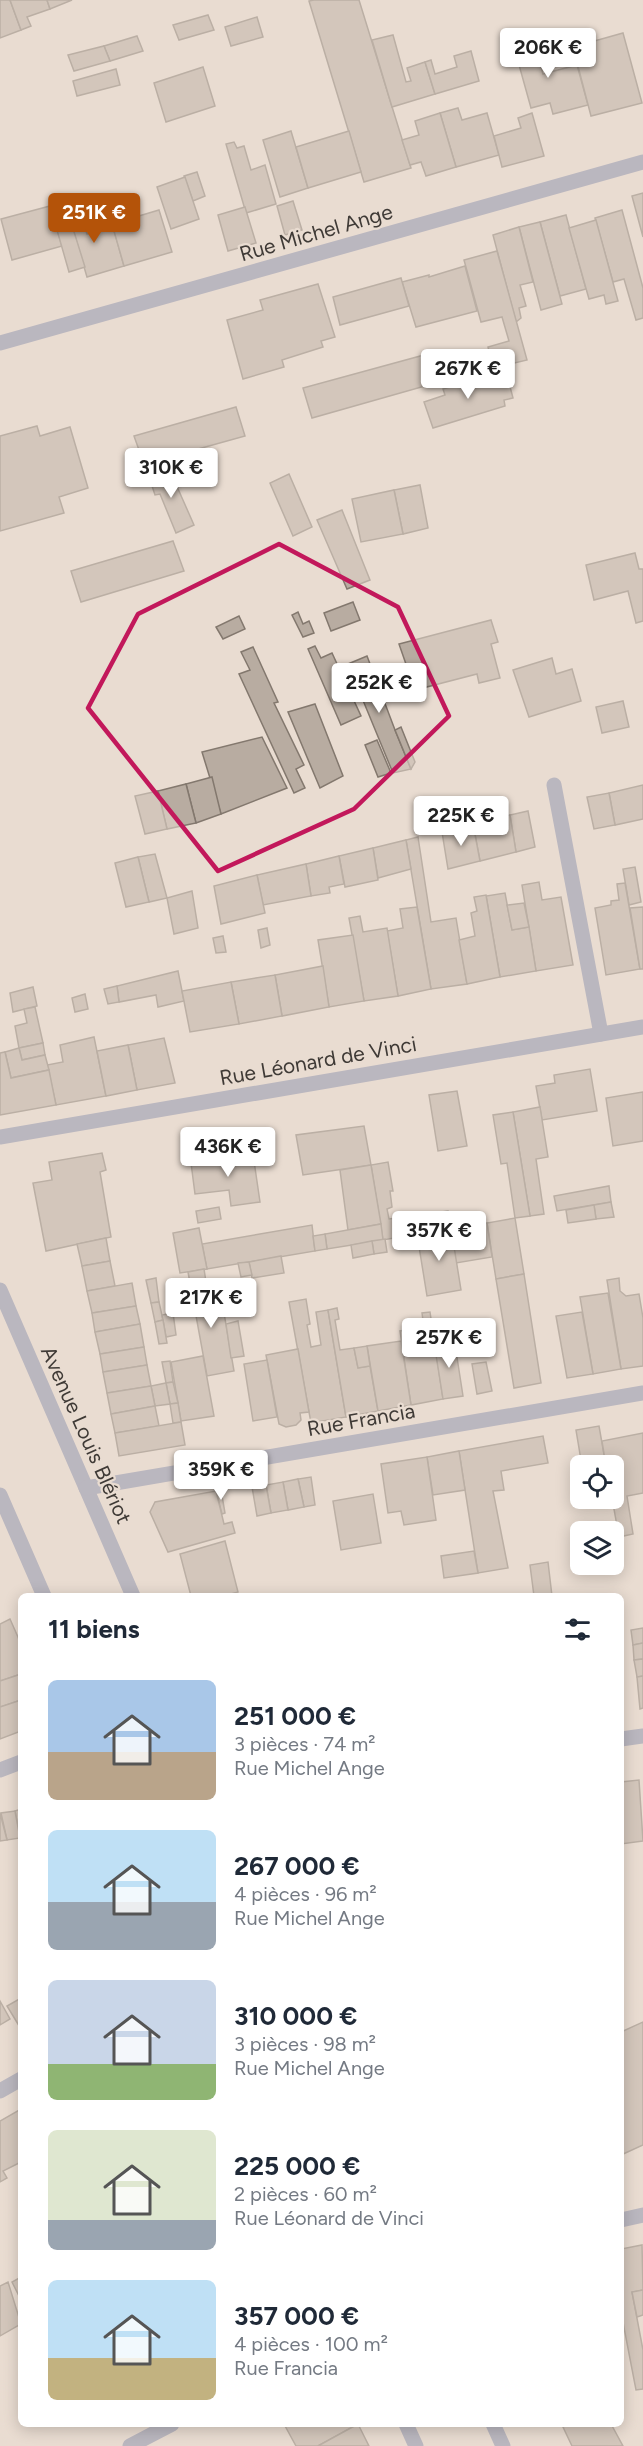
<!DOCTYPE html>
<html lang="fr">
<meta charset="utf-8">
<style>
:root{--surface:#fff;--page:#f2f2f3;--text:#1f2937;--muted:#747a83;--accent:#b45309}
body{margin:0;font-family:Figtree,sans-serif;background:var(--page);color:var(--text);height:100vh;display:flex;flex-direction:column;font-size:22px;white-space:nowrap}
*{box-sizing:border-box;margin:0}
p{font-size:20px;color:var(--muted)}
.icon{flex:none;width:33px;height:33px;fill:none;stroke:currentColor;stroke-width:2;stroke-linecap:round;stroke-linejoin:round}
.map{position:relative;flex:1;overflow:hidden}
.side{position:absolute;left:18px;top:1593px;width:606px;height:834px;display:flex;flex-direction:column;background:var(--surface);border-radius:9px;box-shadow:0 3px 15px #0003}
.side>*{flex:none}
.buttons{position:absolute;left:570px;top:1455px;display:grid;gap:12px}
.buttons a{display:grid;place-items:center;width:54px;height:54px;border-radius:9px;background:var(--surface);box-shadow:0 3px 15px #0003;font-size:30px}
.price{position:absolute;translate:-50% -51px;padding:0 14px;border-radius:6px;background:#fff;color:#222;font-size:20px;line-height:39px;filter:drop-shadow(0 2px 3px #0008)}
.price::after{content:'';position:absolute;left:50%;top:36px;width:18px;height:14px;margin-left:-9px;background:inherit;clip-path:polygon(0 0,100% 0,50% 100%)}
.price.current{background:var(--accent);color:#fff}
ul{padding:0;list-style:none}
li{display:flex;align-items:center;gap:18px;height:150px;padding:0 30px}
li span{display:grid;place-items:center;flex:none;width:168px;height:120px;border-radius:9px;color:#555}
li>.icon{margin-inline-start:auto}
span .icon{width:72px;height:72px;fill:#fffc;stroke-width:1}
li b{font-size:26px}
h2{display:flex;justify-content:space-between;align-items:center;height:72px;padding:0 30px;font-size:26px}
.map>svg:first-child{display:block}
</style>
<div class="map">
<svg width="643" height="2446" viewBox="0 0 643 2446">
<rect width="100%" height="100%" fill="#e9dcd1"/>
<g fill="#b8aca1" stroke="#83786e" stroke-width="1.5">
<polygon points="0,0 10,0 21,30 0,38"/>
<polygon points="10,0 47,0 50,9 27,17 31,26 21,30"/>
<polygon points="47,0 72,0 50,9"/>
<polygon points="314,0 359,0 411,168 364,182 309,1"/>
<polygon points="208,15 214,30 179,40 173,25"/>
<polygon points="257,17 263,37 231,46 225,27"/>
<polygon points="531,30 543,74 577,65 588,105 553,114 550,103 531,108 511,36"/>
<polygon points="623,33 642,103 591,116 573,47"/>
<polygon points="393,35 406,82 411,81 407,68 425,62 435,94 392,107 372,40"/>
<polygon points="137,36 143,51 110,61 104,46"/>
<polygon points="104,46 110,61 74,71 68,55"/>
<polygon points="471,51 479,81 435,94 425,62 431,60 435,74 457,67 454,56"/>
<polygon points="203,67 215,106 166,122 154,83"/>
<polygon points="116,69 120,85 77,96 73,81"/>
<polygon points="458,108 462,120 487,113 499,155 456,167 440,113"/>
<polygon points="440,113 456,167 426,176 421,162 410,165 402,140 419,135 415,121"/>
<polygon points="532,113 544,156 502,167 494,136 521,128 518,118"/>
<polygon points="291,131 308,188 280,197 263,140"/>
<polygon points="349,131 361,172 308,188 296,147"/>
<polygon points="234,142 237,148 244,146 251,170 265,165 276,204 246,213 226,144"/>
<polygon points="197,172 205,196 193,201 184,176"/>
<polygon points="185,177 199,219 171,229 157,187"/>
<polygon points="643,193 643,237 632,196"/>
<polygon points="75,196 87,234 113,227 124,266 87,277 64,199"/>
<polygon points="293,201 302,230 285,235 277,206"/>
<polygon points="50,206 62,246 12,260 1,219"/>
<polygon points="245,207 256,243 228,251 218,215"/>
<polygon points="159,210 172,252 124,266 112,224"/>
<polygon points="622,210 643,288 643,318 636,320 624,279 613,282 595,218"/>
<polygon points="566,215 586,289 560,296 540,222"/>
<polygon points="70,219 85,267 69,272 55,223"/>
<polygon points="596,220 618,301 606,304 604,295 589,299 569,228"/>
<polygon points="540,222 562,304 541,310 519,227"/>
<polygon points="519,227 533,282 520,285 526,306 519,308 521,318 516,322 493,235"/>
<polygon points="497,251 527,360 493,368 488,347 509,341 502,317 481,322 464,260"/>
<polygon points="465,266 477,311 416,327 402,282 429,275 429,277"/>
<polygon points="401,278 409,306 340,325 333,297"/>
<polygon points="318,284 335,337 321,341 323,347 282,360 284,367 243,379 227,320 263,310 260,300"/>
<polygon points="424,355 432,384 312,418 303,388"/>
<polygon points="493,374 497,383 508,379 513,398 504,400 505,406 433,428 424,402 445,395 443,389"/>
<polygon points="236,407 245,436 144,464 134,436"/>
<polygon points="37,426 40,436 70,427 88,488 59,497 64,513 0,531 0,436"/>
<polygon points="160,459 166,473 171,473 194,525 176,533 160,494 155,495 150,480 159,476 154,461"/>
<polygon points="154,461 159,476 150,480 144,464"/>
<polygon points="289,474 312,527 293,536 270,483"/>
<polygon points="420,485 428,528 403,534 394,490"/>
<polygon points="394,490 403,534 361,542 352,499"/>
<polygon points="342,510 370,580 347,589 317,520"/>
<polygon points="173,541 184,571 81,602 71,571"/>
<polygon points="635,553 639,569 643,569 643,621 636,623 628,591 594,600 586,565"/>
<polygon points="353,602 360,620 331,631 324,613"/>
<polygon points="298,612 303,624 309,621 314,633 303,637 292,615"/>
<polygon points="239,616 245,629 223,639 216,627"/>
<polygon points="491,620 498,642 491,644 500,678 479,683 477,674 415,690 399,644"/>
<polygon points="315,646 321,658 332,653 361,716 341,725 308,649"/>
<polygon points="253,647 278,702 274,703 304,765 296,769 305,788 294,793 239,674 250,670 241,652"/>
<polygon points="367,656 395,730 411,769 393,773 348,664"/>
<polygon points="552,658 556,674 572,669 581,701 529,717 513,670"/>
<polygon points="623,701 629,727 602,733 596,707"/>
<polygon points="315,704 343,776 320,788 288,712"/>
<polygon points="401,727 415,762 411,769 395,730"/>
<polygon points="262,737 287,788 221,814 202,752"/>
<polygon points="377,740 391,773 378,777 365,745"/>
<polygon points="212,777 221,814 196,823 186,784"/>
<polygon points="186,784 196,823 167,829 158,791"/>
<polygon points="643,785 643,819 615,825 609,793"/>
<polygon points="158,791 167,829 145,834 135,796"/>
<polygon points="609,793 615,825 594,829 587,797"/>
<polygon points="528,811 535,847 516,852 510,815"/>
<polygon points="510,815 516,852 480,861 473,824"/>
<polygon points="473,824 480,861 448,869 442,832"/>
<polygon points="418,837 431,922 456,918 467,984 431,989 406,840"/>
<polygon points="406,840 411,869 378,878 373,848"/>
<polygon points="373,848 378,880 345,887 339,856"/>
<polygon points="155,854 167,898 149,902 138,857"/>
<polygon points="339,856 344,884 329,887 330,893 311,896 306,864"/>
<polygon points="138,857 149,902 126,907 115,863"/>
<polygon points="306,864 311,896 263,905 257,875"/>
<polygon points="635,867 641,902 629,905 623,869"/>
<polygon points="257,875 265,913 221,924 214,886"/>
<polygon points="539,882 542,900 561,897 573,965 536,971 522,885"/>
<polygon points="625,883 640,969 606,975 595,908 611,905 611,901 619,900 617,884"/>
<polygon points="192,891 198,928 174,934 167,898"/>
<polygon points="505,893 512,930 529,927 536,971 500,977 486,896"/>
<polygon points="486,895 500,977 467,984 459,940 475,936 471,913 477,911 474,897"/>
<polygon points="524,903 529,927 512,930 507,905"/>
<polygon points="417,907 431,989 398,996 387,931 403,928 400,909"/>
<polygon points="643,907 643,969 640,969 630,908"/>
<polygon points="360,916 363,932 387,928 398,996 364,1001 349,918"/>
<polygon points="267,928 270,945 261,948 258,930"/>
<polygon points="353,935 364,1001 329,1007 318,940"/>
<polygon points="223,936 226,952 216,953 213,938"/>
<polygon points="323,966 329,1007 282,1016 275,975"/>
<polygon points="178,971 184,1001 158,1007 156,995 119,1002 117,986"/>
<polygon points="275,975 282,1016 239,1024 231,982"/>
<polygon points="231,982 239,1024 190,1032 182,991"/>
<polygon points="117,986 119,1002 108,1004 104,989"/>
<polygon points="33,987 37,1006 13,1012 10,993"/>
<polygon points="85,994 88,1009 75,1012 72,998"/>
<polygon points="35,1007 43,1043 19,1048 15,1026 27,1023 24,1009"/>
<polygon points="94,1037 106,1096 56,1105 47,1065 63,1062 60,1045"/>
<polygon points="164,1038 175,1083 137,1090 128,1045"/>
<polygon points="43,1043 45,1055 22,1060 19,1048"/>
<polygon points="128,1045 137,1090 106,1096 97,1051"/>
<polygon points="19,1048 22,1060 45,1055 49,1070 11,1078 5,1052"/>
<polygon points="5,1052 11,1078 49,1070 56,1105 0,1115 0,1053"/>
<polygon points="590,1069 597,1111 542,1120 536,1086 555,1083 554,1075"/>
<polygon points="457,1091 467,1146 438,1151 429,1095"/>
<polygon points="643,1092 643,1141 613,1146 606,1098"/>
<polygon points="540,1107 548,1157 536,1159 544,1214 530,1216 513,1112"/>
<polygon points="513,1112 530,1216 515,1218 507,1163 501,1164 493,1115"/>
<polygon points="364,1126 371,1165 303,1175 296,1135"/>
<polygon points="102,1153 106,1170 100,1172 111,1237 46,1251 33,1183 52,1180 49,1162"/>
<polygon points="253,1154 260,1202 231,1206 229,1190 195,1194 191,1163"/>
<polygon points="388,1162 393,1191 390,1191 392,1207 387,1209 389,1219 448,1211 451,1228 383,1240 371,1165"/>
<polygon points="371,1165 381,1224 348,1230 340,1170"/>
<polygon points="609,1186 611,1202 557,1211 554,1196"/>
<polygon points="611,1202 614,1217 596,1219 594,1205"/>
<polygon points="594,1205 596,1219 568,1223 566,1210"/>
<polygon points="219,1207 221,1219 198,1223 196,1211"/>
<polygon points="515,1218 524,1274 496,1279 487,1223"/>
<polygon points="487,1223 492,1257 456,1263 451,1228"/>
<polygon points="381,1224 383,1240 327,1249 325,1234"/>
<polygon points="312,1225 315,1251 207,1269 202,1244"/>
<polygon points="199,1228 207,1269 180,1273 173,1233"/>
<polygon points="451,1228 461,1290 427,1296 417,1234"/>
<polygon points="325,1234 327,1249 315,1251 313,1236"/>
<polygon points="106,1238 110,1261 82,1266 77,1244"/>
<polygon points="385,1239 387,1252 374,1254 372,1241"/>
<polygon points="372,1241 374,1254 353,1258 351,1245"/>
<polygon points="281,1256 284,1273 252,1278 249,1262"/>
<polygon points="110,1261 115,1286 87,1291 82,1266"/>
<polygon points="249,1262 252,1275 241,1277 238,1263"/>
<polygon points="204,1269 211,1314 224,1313 234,1371 207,1376 188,1272"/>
<polygon points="524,1274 541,1383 514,1388 496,1279"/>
<polygon points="156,1278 159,1302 151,1303 146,1280"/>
<polygon points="619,1278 620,1291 626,1296 639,1294 643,1318 643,1366 621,1369 607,1280"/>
<polygon points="132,1283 136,1306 92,1313 87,1291"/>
<polygon points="608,1293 621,1369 593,1374 580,1297"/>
<polygon points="306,1299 310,1324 307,1325 311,1347 321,1345 316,1312 328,1310 346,1417 311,1423 289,1302"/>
<polygon points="159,1302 163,1320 155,1322 151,1303"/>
<polygon points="136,1306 140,1324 95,1332 92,1313"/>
<polygon points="337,1308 339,1319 335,1320 340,1350 354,1348 358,1368 370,1366 378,1411 346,1417 328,1310"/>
<polygon points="430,1312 443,1399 411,1405 400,1331 413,1329 415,1344 426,1343 422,1313"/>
<polygon points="582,1312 593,1374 567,1378 556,1316"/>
<polygon points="173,1313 176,1335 166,1337 162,1315"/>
<polygon points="163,1320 167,1343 159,1344 155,1322"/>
<polygon points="238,1321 244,1356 231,1358 226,1324"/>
<polygon points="140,1324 144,1347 100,1354 95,1332"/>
<polygon points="454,1338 463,1396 443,1399 434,1342"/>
<polygon points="401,1341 411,1405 378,1411 367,1346"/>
<polygon points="367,1346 370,1366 358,1368 354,1348"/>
<polygon points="144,1347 147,1365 103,1372 100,1354"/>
<polygon points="298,1349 309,1412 300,1413 301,1420 296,1425 286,1427 279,1424 266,1355"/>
<polygon points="203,1356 214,1416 181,1421 171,1362"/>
<polygon points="267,1360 277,1417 253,1421 244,1364"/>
<polygon points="170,1361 173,1382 166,1383 162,1362"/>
<polygon points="486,1362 492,1391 477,1394 472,1364"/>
<polygon points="147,1365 151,1386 107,1393 103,1372"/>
<polygon points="173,1382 178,1403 170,1404 166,1383"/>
<polygon points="166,1383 170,1404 155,1406 151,1386"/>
<polygon points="151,1386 155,1406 111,1414 107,1393"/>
<polygon points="178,1403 181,1422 173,1423 170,1404"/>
<polygon points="155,1406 159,1426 115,1433 111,1414"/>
<polygon points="181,1422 185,1445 119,1456 115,1433"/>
<polygon points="599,1426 606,1466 582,1466 576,1430"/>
<polygon points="643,1433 643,1493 627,1496 633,1534 619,1537 612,1498 614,1466 606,1466 602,1441"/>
<polygon points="543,1436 548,1463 501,1471 504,1490 493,1491 508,1568 478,1573 459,1451"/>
<polygon points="459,1451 465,1490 433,1495 427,1457"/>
<polygon points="427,1457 436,1520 404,1525 401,1511 388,1513 381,1464"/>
<polygon points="311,1477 315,1505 304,1507 298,1479"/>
<polygon points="298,1479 304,1507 288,1510 283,1482"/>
<polygon points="283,1482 288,1510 271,1513 266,1485"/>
<polygon points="266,1485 271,1513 257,1516 252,1487"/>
<polygon points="221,1490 225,1513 222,1514 216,1491"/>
<polygon points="216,1491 224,1524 232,1522 235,1533 168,1552 150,1512 155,1502"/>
<polygon points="373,1494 381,1543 341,1550 333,1501"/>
<polygon points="225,1541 238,1592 224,1596 191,1596 180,1554"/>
<polygon points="474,1551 478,1573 444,1578 441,1556"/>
<polygon points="548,1562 552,1596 534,1596 530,1565"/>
<polygon points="10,1619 21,1644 21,1674 0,1681 0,1624"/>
<polygon points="643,1628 643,1643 633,1645 631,1630"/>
<polygon points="643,1643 643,1659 634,1660 633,1645"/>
<polygon points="643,1659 643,1676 637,1677 634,1660"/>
<polygon points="21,1674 21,1700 0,1707 0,1681"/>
<polygon points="643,1676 643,1708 640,1709 637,1677"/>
<polygon points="21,1700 21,1731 0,1739 0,1707"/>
<polygon points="639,1780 643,1841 621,1844 621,1782"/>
<polygon points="21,1809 21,1838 20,1838 15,1811"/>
<polygon points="15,1811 20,1838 7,1840 1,1813"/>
<polygon points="0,1813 7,1840 0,1841"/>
<polygon points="21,1998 21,2029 7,2006"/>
<polygon points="0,2001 10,2019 0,2025"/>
<polygon points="643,2022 643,2145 621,2155 621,2032"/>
<polygon points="21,2109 21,2162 3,2171 7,2178 0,2182 0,2121"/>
<polygon points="642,2245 643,2290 632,2292 643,2350 643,2389 636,2390 621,2312 621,2249"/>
<polygon points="21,2277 21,2300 12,2282"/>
<polygon points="8,2282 21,2324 0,2336 0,2286"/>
<polygon points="643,2290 643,2315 637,2317 632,2292"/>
<polygon points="284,2424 358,2424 318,2446 296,2446"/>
<polygon points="358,2424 369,2446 318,2446"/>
<polygon points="568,2424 611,2424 623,2446 572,2446 563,2427"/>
</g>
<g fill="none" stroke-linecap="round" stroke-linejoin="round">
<g stroke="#8289a8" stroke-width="15">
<polyline points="0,343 643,162"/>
<polyline points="554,785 601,1034"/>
<polyline points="0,1137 643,1027"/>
<polyline points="0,1290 133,1596"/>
<polyline points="86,1488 643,1393"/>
<polyline points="0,1495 44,1596"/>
<polyline points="621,1739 643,1736"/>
<polyline points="0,1770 21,1762"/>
<polyline points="0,2091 21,2079"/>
<polyline points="621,2220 643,2215"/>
<polyline points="406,2424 416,2446"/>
<polyline points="493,2424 503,2446"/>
<polyline points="130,2446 172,2424"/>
</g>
</g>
<path d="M0 0H643V2446H0ZM279,544L398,607L449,716L354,809L218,871L88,708L138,614Z" fill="#e9dcd1" fill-opacity=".55" fill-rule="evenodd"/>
<path fill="none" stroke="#c2185b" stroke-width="4.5" stroke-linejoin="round" d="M279,544L398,607L449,716L354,809L218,871L88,708L138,614Z"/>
<g text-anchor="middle" stroke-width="4.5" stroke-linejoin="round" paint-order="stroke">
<g font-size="21" fill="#3f3a36" stroke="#e9dcd1">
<text transform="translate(316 233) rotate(-16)" y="7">Rue Michel Ange</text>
<text transform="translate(318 1061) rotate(-10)" y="7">Rue Léonard de Vinci</text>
<text transform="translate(361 1420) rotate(-10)" y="7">Rue Francia</text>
<text transform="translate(86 1435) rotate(66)" y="7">Avenue Louis Blériot</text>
</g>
</g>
</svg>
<div class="buttons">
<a><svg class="icon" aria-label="locate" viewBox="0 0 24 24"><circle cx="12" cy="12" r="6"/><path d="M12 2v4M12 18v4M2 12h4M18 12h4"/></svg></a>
<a><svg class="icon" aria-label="layers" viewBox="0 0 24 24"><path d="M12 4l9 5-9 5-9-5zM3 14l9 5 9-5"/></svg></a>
</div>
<b class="price" style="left:548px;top:79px">206K €</b>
<b class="price current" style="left:94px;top:244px">251K €</b>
<b class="price" style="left:468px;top:400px">267K €</b>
<b class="price" style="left:171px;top:499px">310K €</b>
<b class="price" style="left:379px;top:714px">252K €</b>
<b class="price" style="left:461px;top:847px">225K €</b>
<b class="price" style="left:228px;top:1178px">436K €</b>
<b class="price" style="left:439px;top:1262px">357K €</b>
<b class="price" style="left:211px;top:1329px">217K €</b>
<b class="price" style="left:449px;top:1369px">257K €</b>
<b class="price" style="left:221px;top:1501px">359K €</b>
<section class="side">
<h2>11 biens<svg class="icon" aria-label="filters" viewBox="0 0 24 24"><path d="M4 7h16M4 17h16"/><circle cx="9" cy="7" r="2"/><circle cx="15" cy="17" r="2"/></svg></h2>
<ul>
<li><span style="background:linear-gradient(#a9c7e8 60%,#b9a48a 0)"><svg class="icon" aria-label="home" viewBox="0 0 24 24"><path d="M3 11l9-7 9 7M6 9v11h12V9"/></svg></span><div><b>251 000 €</b><p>3 pièces · 74 m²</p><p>Rue Michel Ange</p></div></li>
<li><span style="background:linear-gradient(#bfe0f5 60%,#9aa5b1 0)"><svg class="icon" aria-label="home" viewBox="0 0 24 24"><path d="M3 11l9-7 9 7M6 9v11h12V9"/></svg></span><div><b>267 000 €</b><p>4 pièces · 96 m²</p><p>Rue Michel Ange</p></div></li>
<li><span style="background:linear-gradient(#c9d6e8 70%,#8fb573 0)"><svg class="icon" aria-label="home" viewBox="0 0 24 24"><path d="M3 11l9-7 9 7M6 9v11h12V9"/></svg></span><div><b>310 000 €</b><p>3 pièces · 98 m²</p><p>Rue Michel Ange</p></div></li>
<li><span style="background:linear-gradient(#dfe7d0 75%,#9aa5b1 0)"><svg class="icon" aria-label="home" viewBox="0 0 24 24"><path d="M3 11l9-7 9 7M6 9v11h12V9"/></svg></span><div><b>225 000 €</b><p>2 pièces · 60 m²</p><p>Rue Léonard de Vinci</p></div></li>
<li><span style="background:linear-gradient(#bfe0f5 65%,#c2b280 0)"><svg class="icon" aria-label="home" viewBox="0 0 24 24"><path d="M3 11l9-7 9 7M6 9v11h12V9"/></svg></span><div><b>357 000 €</b><p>4 pièces · 100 m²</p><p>Rue Francia</p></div></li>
</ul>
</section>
</div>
